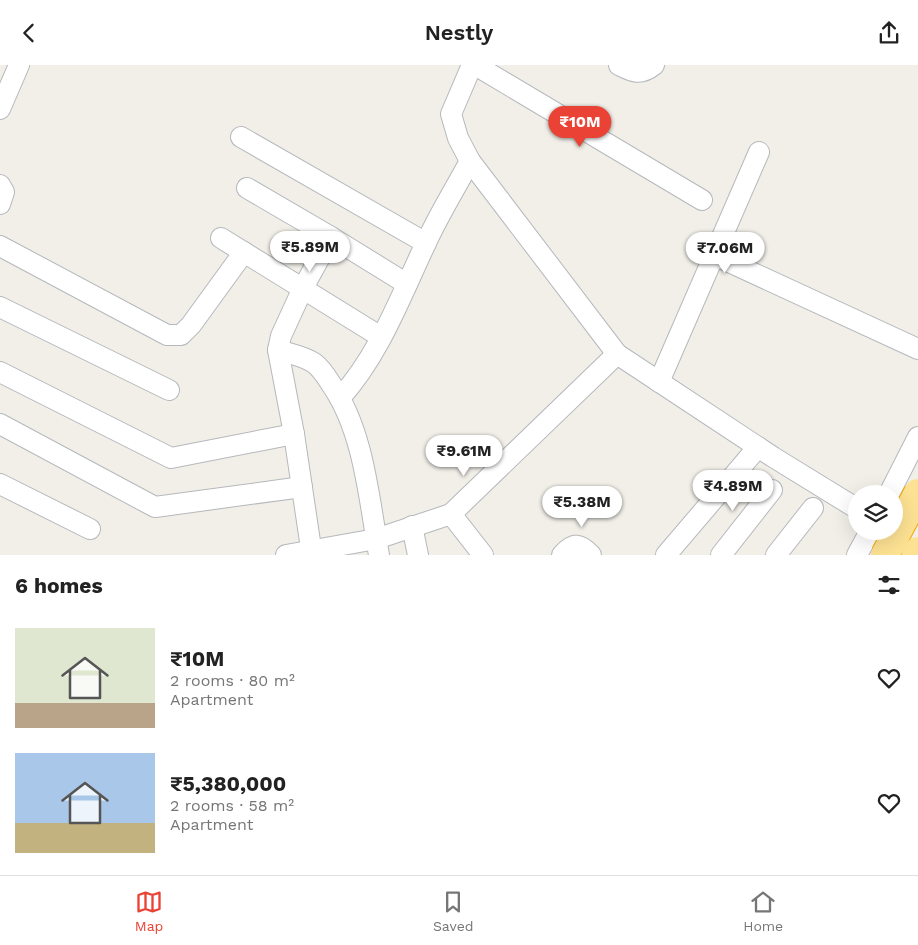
<!DOCTYPE html>
<meta charset="utf-8">
<style>
:root{--surface:#fff;--page:#f2f2f2;--text:#222;--muted:#767676;--line:#e0e0e0;--accent:#ea4335}
body{margin:0;font-family:"Work Sans",sans-serif;background:var(--page);color:var(--text);height:100vh;display:flex;flex-direction:column;font-size:19px;white-space:nowrap}
*{box-sizing:border-box;margin:0}
p{font-size:16px;color:var(--muted)}
.icon{flex:none;width:28px;height:28px;fill:none;stroke:currentColor;stroke-width:2;stroke-linecap:round;stroke-linejoin:round}
.map{position:relative;height:490px;overflow:hidden}
.drawer{display:flex;flex-direction:column;background:var(--surface);flex:1}
.drawer>*{flex:none}
.fabs{position:absolute;left:848px;top:420px;display:grid;gap:10px}
.fabs a{display:grid;place-items:center;width:55px;height:55px;border-radius:50%;background:var(--surface);box-shadow:0 5px 20px #0002;font-size:25px}
.price{position:absolute;translate:-50% -42px;padding:0 11px;border-radius:18px;background:#fff;color:#222;font-size:16px;line-height:32px;filter:drop-shadow(0 1px 2px #0008)}
.price::after{content:'';position:absolute;left:50%;top:30px;width:15px;height:11px;margin-left:-8px;background:inherit;clip-path:polygon(0 0,100% 0,50% 100%)}
.price.selected{background:var(--accent);color:#fff}
ul{padding:0;list-style:none}
li{display:flex;align-items:center;gap:15px;height:125px;padding:0 15px}
li span{display:grid;place-items:center;flex:none;width:140px;height:100px;border-radius:0px;color:#555}
li>.icon{margin-inline-start:auto}
span .icon{width:60px;height:60px;fill:#fffc;stroke-width:1}
li b{font-size:21px}
h2{display:flex;justify-content:space-between;align-items:center;height:60px;padding:0 15px;font-size:21px}
header{display:flex;justify-content:space-between;align-items:center;height:65px;padding:0 15px;background:var(--surface);font-size:22px;font-weight:600}
.tabs{display:flex;justify-content:space-around;align-items:center;height:70px;border-top:1px solid var(--line);background:var(--surface);font-size:14px;color:var(--muted)}
.tabs a{display:grid;justify-items:center;gap:2px}
.tabs .selected{color:var(--accent)}
.map>svg:first-child{display:block}
</style>
<header><svg class="icon" aria-label="back" viewBox="0 0 24 24"><path d="M15 5l-7 7 7 7"/></svg>Nestly<svg class="icon" aria-label="share" viewBox="0 0 24 24"><path d="M12 15V3M7 8l5-5 5 5M5 13v7h14v-7"/></svg></header>
<div class="map">
<svg width="918" height="490" viewBox="0 0 918 490">
<rect width="100%" height="100%" fill="#f1efe8"/>
<g fill="none" stroke-linecap="round" stroke-linejoin="round">
<defs>
<g id="minor">
<polyline points="472,0 451,49 458,73 470,96 617,289 773,392 856,443"/>
<polyline points="475,0 702,135"/>
<path d="M619,0C633,7 640,11 654,0"/>
<polyline points="0,44 19,0"/>
<polyline points="241,72 426,178"/>
<polyline points="0,120 4,127 0,139"/>
<polyline points="247,123 331,172 407,219"/>
<polyline points="221,173 381,272"/>
<polyline points="0,181 167,270 181,270 191,260 244,187"/>
<polyline points="714,190 918,284"/>
<polyline points="0,242 169,325"/>
<path d="M278,285C291,289 304,291 314,298C322,304 326,311 331,319C364,366 369,434 379,490"/>
<polyline points="0,307 171,393 294,369"/>
<polyline points="659,317 759,87"/>
<path d="M340,333C379,290 400,233 425,180C438,151 455,124 470,96"/>
<polyline points="0,359 155,442 302,422"/>
<polyline points="0,419 90,464"/>
<polyline points="889,429 918,372"/>
<polyline points="451,449 483,490"/>
<polyline points="412,461 418,490"/>
<polyline points="286,490 376,474 451,449 617,289"/>
<polyline points="312,490 294,369 278,285 281,271 303,223 331,172"/>
<path d="M562,490C574,477 580,478 591,490"/>
<polyline points="666,490 758,382"/>
<polyline points="721,490 772,425"/>
<polyline points="776,490 813,443"/>
<polyline points="857,490 870,466"/>
</g>
</defs>
<use href="#minor" stroke="#b5b8bc" stroke-width="22"/>
<use href="#minor" stroke="#fff" stroke-width="20"/>
<defs>
<g id="highway-bridge">
<polyline points="885,490 918,428"/>
<polyline points="916,490 918,486"/>
</g>
</defs>
<use href="#highway-bridge" stroke="#f9ab00" stroke-width="30" stroke-linecap="butt"/>
<use href="#highway-bridge" stroke="#fde293" stroke-width="28"/>
</g>
</svg>
<div class="fabs">
<a><svg class="icon" aria-label="layers" viewBox="0 0 24 24"><path d="M12 4l9 5-9 5-9-5zM3 14l9 5 9-5"/></svg></a>
</div>
<b class="price selected" style="left:580px;top:83px">₹10M</b>
<b class="price" style="left:310px;top:208px">₹5.89M</b>
<b class="price" style="left:725px;top:209px">₹7.06M</b>
<b class="price" style="left:464px;top:412px">₹9.61M</b>
<b class="price" style="left:733px;top:447px">₹4.89M</b>
<b class="price" style="left:582px;top:463px">₹5.38M</b>
</div>
<section class="drawer">
<h2>6 homes<svg class="icon" aria-label="filters" viewBox="0 0 24 24"><path d="M4 7h16M4 17h16"/><circle cx="9" cy="7" r="2"/><circle cx="15" cy="17" r="2"/></svg></h2>
<ul>
<li><span style="background:linear-gradient(#dfe7d0 75%,#b9a48a 0)"><svg class="icon" aria-label="home" viewBox="0 0 24 24"><path d="M3 11l9-7 9 7M6 9v11h12V9"/></svg></span><div><b>₹10M</b><p>2 rooms · 80 m²</p><p>Apartment</p></div><svg class="icon" aria-label="heart" viewBox="0 0 24 24"><path d="M12 20l-8-8c-3-5 5-10 8-4 3-6 11-1 8 4z"/></svg></li>
<li><span style="background:linear-gradient(#a9c7e8 70%,#c2b280 0)"><svg class="icon" aria-label="home" viewBox="0 0 24 24"><path d="M3 11l9-7 9 7M6 9v11h12V9"/></svg></span><div><b>₹5,380,000</b><p>2 rooms · 58 m²</p><p>Apartment</p></div><svg class="icon" aria-label="heart" viewBox="0 0 24 24"><path d="M12 20l-8-8c-3-5 5-10 8-4 3-6 11-1 8 4z"/></svg></li>
</ul>
</section>
<nav class="tabs">
<a class="selected"><svg class="icon" aria-label="map" viewBox="0 0 24 24"><path d="M3 6l6-2 6 2 6-2v14l-6 2-6-2-6 2zM9 4v14M15 6v14"/></svg>Map</a>
<a><svg class="icon" aria-label="saved" viewBox="0 0 24 24"><path d="M7 4h10v16l-5-4-5 4z"/></svg>Saved</a>
<a><svg class="icon" aria-label="home" viewBox="0 0 24 24"><path d="M3 11l9-7 9 7M6 9v11h12V9"/></svg>Home</a>
</nav>
